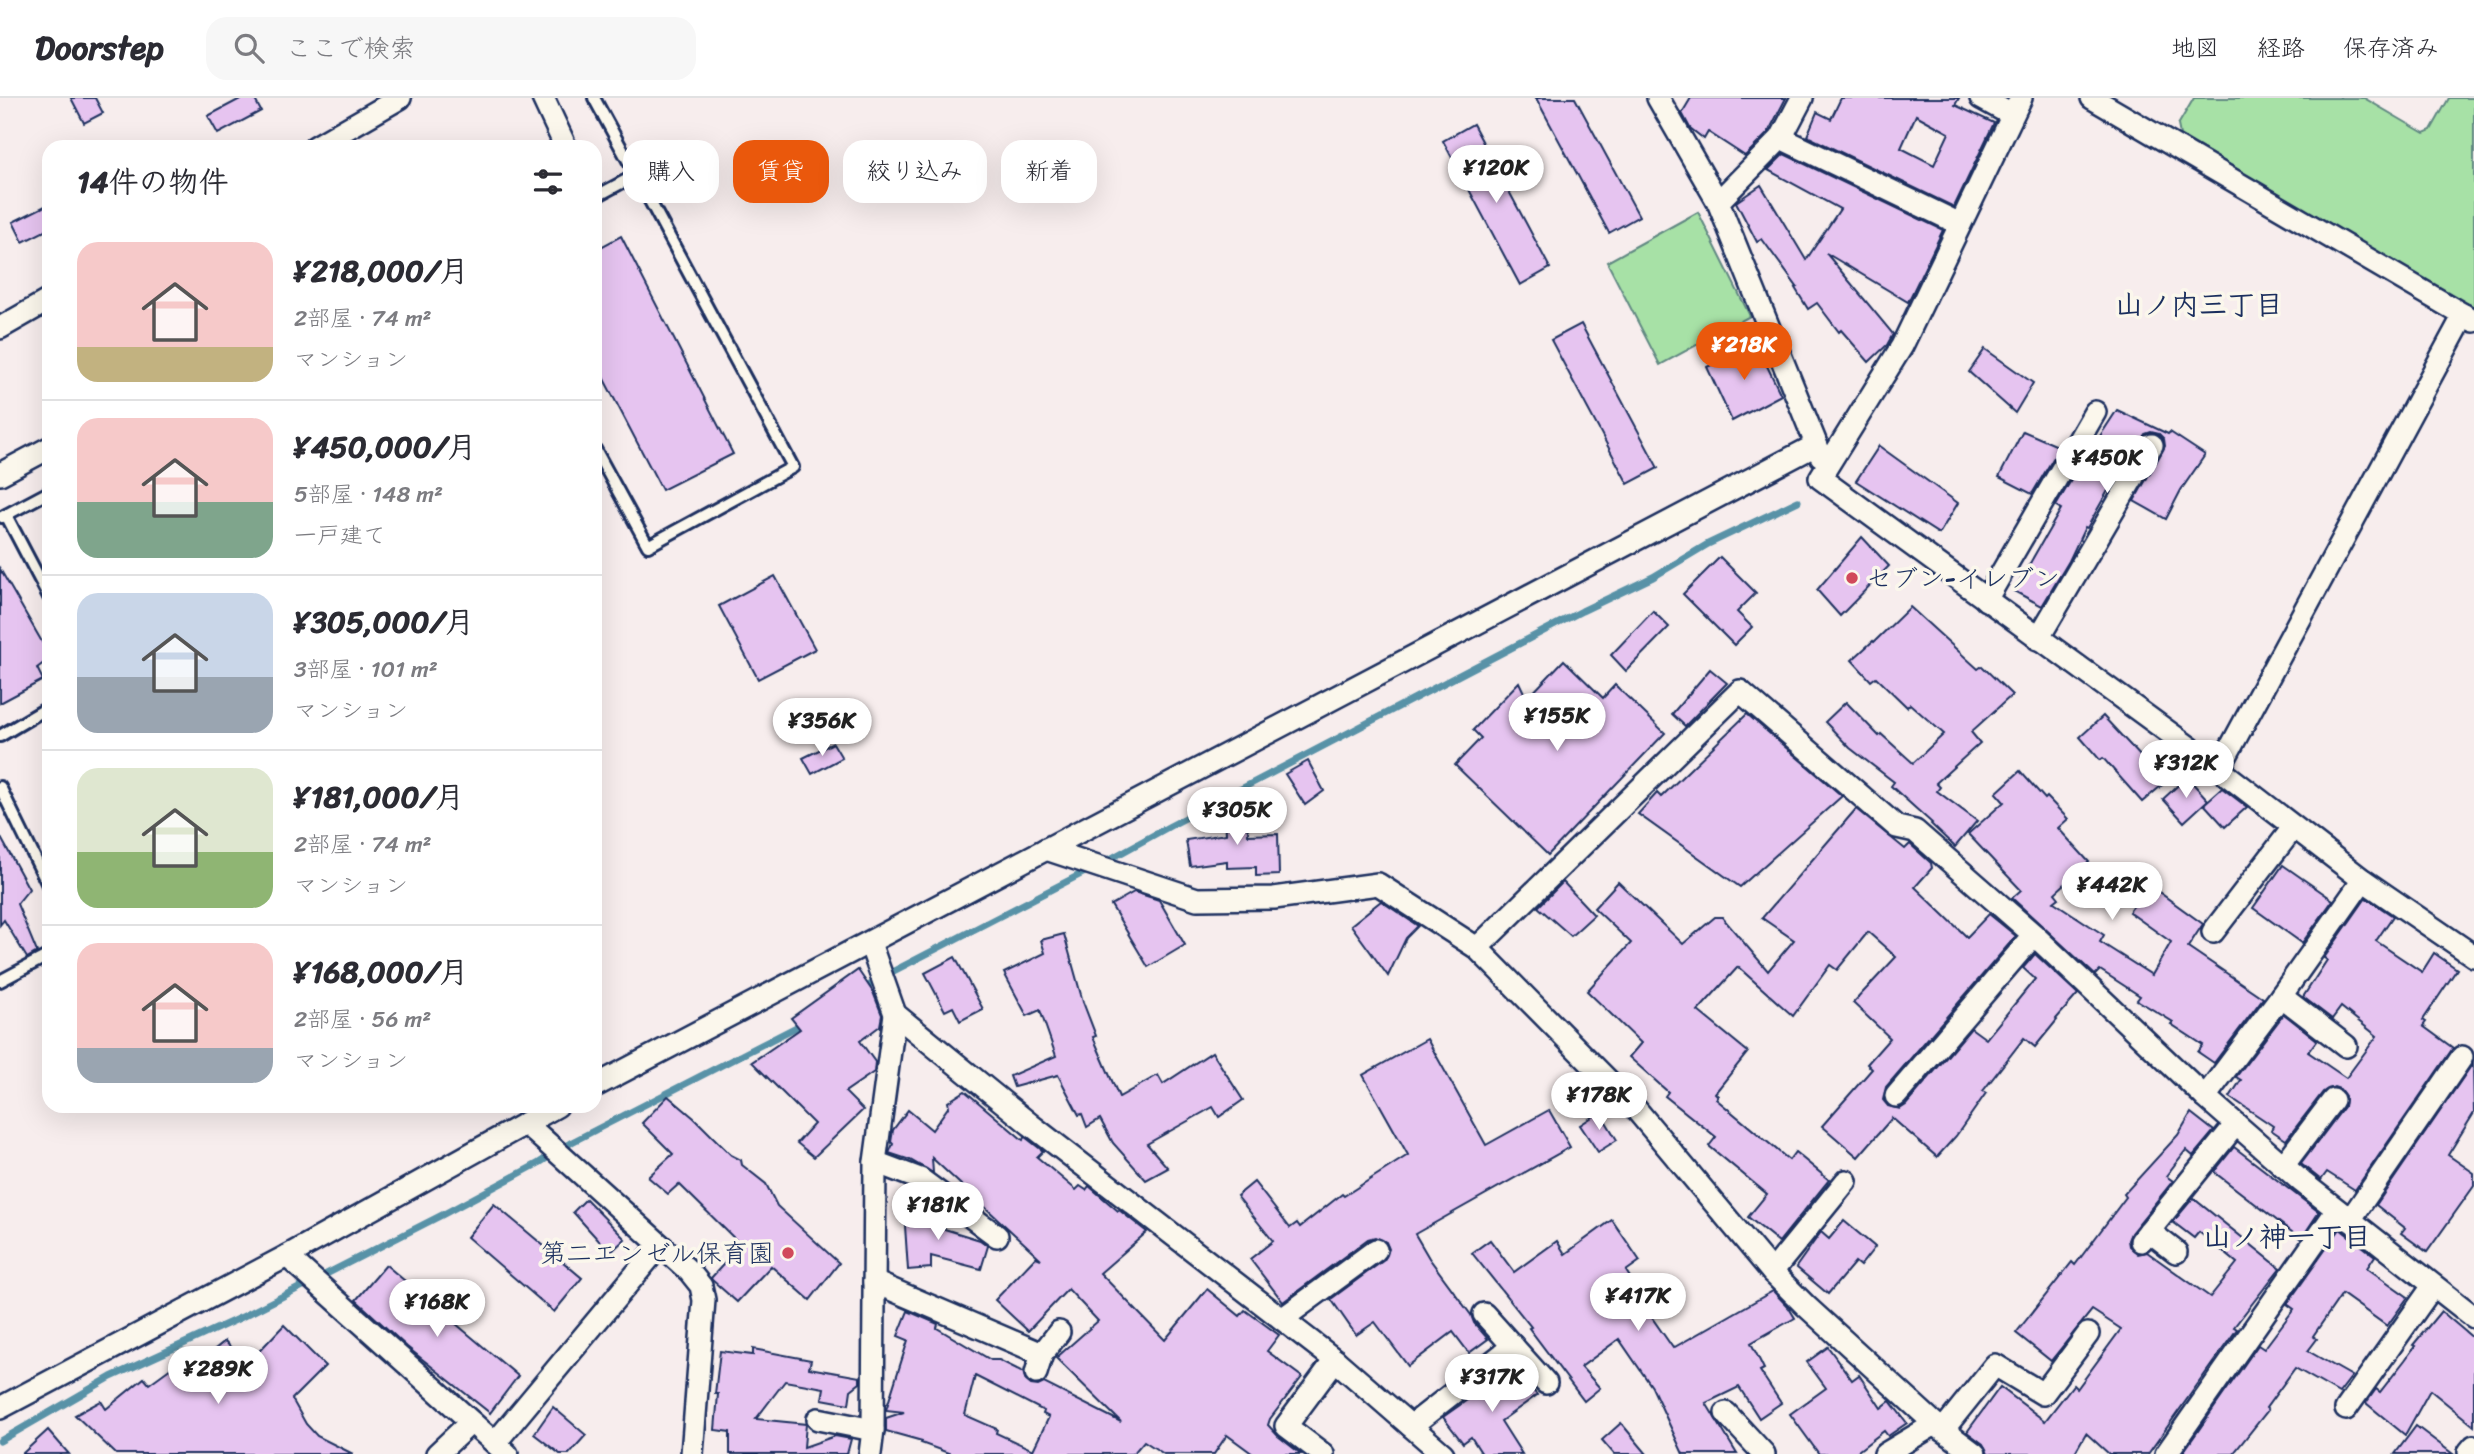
<!DOCTYPE html>
<html lang="ja">
<meta charset="utf-8">
<style>
:root{--surface:#fff;--page:#f7f7f7;--text:#2b2b33;--muted:#7c7c81;--line:#e1e1e2;--accent:#ea580c}
body{margin:0;font-family:Sriracha,"Klee One",sans-serif;background:var(--page);color:var(--text);height:100vh;display:flex;flex-direction:column;font-size:26px;white-space:nowrap}
*{box-sizing:border-box;margin:0}
p{font-size:23px;color:var(--muted)}
.icon{flex:none;width:38px;height:38px;fill:none;stroke:currentColor;stroke-width:2;stroke-linecap:round;stroke-linejoin:round}
.map{position:relative;flex:1;overflow:hidden}
.drawer{position:absolute;left:42px;top:42px;width:560px;height:973px;display:flex;flex-direction:column;background:var(--surface);border-radius:21px;box-shadow:0 7px 28px #0002}
.drawer>*{flex:none}
.guide{position:absolute;left:623px;top:42px;width:665px;height:63px;display:flex;gap:14px}
.price{position:absolute;translate:-50% -60px;padding:0 16px;border-radius:24px;background:#fff;color:#222;font-size:23px;line-height:46px;filter:drop-shadow(0 2px 4px #0008)}
.price::after{content:'';position:absolute;left:50%;top:42px;width:21px;height:16px;margin-left:-10px;background:inherit;clip-path:polygon(0 0,100% 0,50% 100%)}
.price.current{background:var(--accent);color:#fff}
ul{padding:0;list-style:none}
li{display:flex;align-items:center;gap:21px;height:175px;padding:0 35px}
li+li{border-top:2px solid var(--line)}
li span{display:grid;place-items:center;flex:none;width:196px;height:140px;border-radius:21px;color:#555}
li>.icon{margin-inline-start:auto}
span .icon{width:84px;height:84px;fill:#fffc;stroke-width:1}
li b{font-size:30px}
h2{display:flex;justify-content:space-between;align-items:center;height:84px;padding:0 35px;font-size:30px}
.pill{padding:0 24px;border-radius:21px;background:var(--surface);box-shadow:0 7px 28px #0002;font-size:24px;line-height:63px}
.pill.current{background:var(--accent);color:#fff}
header{display:flex;align-items:center;gap:42px;box-sizing:border-box;height:98px;padding:0 35px;background:var(--surface);border-bottom:2px solid var(--line)}
header strong{font-size:33px}
nav{display:flex;gap:38px;margin-inline-start:auto;font-size:24px}
.search{width:490px;height:63px;background:var(--page);display:flex;align-items:center;gap:18px;box-sizing:border-box;padding:0 24px;border-radius:21px;color:var(--muted);font-size:26px}
.map>svg:first-child{display:block}
</style>
<header>
<strong>Doorstep</strong>
<div class="search"><svg class="icon" aria-label="search" viewBox="0 0 24 24"><circle cx="10" cy="10" r="6"/><path d="M15 15l6 6"/></svg>ここで検索</div>
<nav><a>地図</a><a>経路</a><a>保存済み</a></nav>
</header>
<div class="map">
<svg width="2474" height="1356" viewBox="0 0 2474 1356">
<rect width="100%" height="100%" fill="#f7eded"/>
<filter id="ink" filterUnits="userSpaceOnUse"><feTurbulence type="fractalNoise" baseFrequency=".0143" numOctaves="2"/><feDisplacementMap in="SourceGraphic" scale="14" xChannelSelector="R" yChannelSelector="G"/><feConvolveMatrix kernelMatrix="1 2 1 2 8 2 1 2 1" color-interpolation-filters="sRGB"/></filter>
<g filter="url(#ink)">
<g fill="#a7e1a6" stroke="#618882" stroke-width="2">
<polygon points="2194,0 2364,0 2424,35 2431,32 2449,0 2474,0 2474,213 2180,37 2178,27"/>
<polygon points="1698,114 1750,218 1660,267 1607,164"/>
</g>
<g fill="none" stroke-linecap="round" stroke-linejoin="round">
<g stroke="#5992a7" stroke-width="7">
<polyline points="1103,765 1170,728 1582,513 1653,479 1708,446 1798,403"/>
<polyline points="862,892 886,877 1089,772"/>
<polyline points="0,1343 111,1279 242,1219 442,1117 539,1065 572,1044 806,924"/>
</g>
</g>
<g fill="#e6c4f0" stroke="#1b2f5e" stroke-width="2" fill-rule="evenodd">
<polygon points="71,0 95,0 103,15 84,25"/>
<polygon points="242,0 254,0 261,13 218,36 208,18"/>
<polygon points="1536,0 1575,0 1639,118 1609,135"/>
<polygon points="1691,0 1786,0 1768,35 1745,58 1708,34 1704,41 1690,30 1682,15"/>
<path d="M1841,0H1959L1955,7L1994,25L1954,109L1807,38L1817,14L1831,21ZM1916,17L1949,35L1934,67L1901,50Z"/>
<polygon points="1473,26 1550,170 1520,187 1443,43"/>
<polygon points="1784,56 1943,132 1908,204 1826,155 1893,236 1887,247 1869,264 1841,232 1839,234 1817,205 1808,211 1795,190 1797,189 1762,141 1757,144 1736,104 1761,87 1806,162 1840,111 1768,72"/>
<polygon points="49,106 49,131 23,144 13,124"/>
<polygon points="621,138 733,356 662,392 595,264 595,152"/>
<polygon points="1581,226 1658,370 1628,386 1551,242"/>
<polygon points="1756,245 1781,297 1732,323 1707,269"/>
<polygon points="1985,251 2033,285 2015,315 1969,274"/>
<polygon points="2117,312 2168,336 2170,334 2205,357 2181,392 2166,421 2134,403 2165,348 2164,341 2159,336 2151,334 2145,336 2112,390 2110,389 2087,430 2085,429 2069,463 2042,508 2014,493 2061,411 2056,408 2084,360 2086,361 2095,340 2098,341"/>
<polygon points="2023,333 2060,349 2032,396 1999,379"/>
<polygon points="1879,348 1958,405 1939,436 1856,383"/>
<polygon points="1862,439 1889,468 1840,518 1817,492"/>
<polygon points="1720,459 1756,495 1737,514 1752,529 1734,547 1683,496"/>
<polygon points="0,471 49,556 49,561 37,570 43,582 0,605"/>
<polygon points="775,478 815,551 758,581 719,508"/>
<polygon points="1910,509 1978,571 1982,568 2012,597 1971,634 1980,645 1936,685 1940,689 1937,693 1977,723 1955,749 1931,726 1932,725 1891,688 1894,684 1850,650 1825,624 1846,604 1879,638 1881,636 1913,665 1944,636 1910,606 1907,609 1876,579 1871,583 1852,562 1873,543 1874,544"/>
<polygon points="1653,513 1669,529 1626,573 1611,557"/>
<polygon points="1564,562 1603,600 1615,587 1665,635 1548,757 1455,667 1481,640 1473,632 1519,584 1527,601"/>
<polygon points="1710,571 1727,585 1685,628 1672,616"/>
<polygon points="1747,616 1842,698 1740,789 1638,716 1657,695 1661,699"/>
<polygon points="2103,618 2144,662 2146,660 2167,683 2142,704 2103,660 2100,662 2080,639"/>
<polygon points="833,645 842,660 812,676 803,660"/>
<polygon points="1308,663 1324,693 1305,707 1285,676"/>
<polygon points="2020,673 2045,701 2047,699 2068,721 2058,730 2089,764 2055,795 2059,800 2054,804 2104,837 2100,844 2152,877 2171,844 2129,814 2149,787 2203,826 2188,849 2263,900 2214,965 2198,954 2203,947 2171,926 2173,924 2137,902 2140,898 2100,872 2095,877 2012,800 2021,792 1968,736 2004,704 1996,695"/>
<polygon points="2187,679 2208,702 2184,724 2163,701"/>
<polygon points="2222,690 2247,709 2225,729 2204,706"/>
<polygon points="1224,696 1248,732 1248,737 1278,736 1279,777 1256,778 1256,769 1227,770 1227,763 1190,768 1186,742 1226,736"/>
<polygon points="1856,711 1905,751 1910,746 1931,765 1932,770 1915,789 1967,839 1989,816 2016,838 1886,989 1883,1002 1888,1008 1900,1011 1906,1007 1971,930 1986,941 2035,881 2023,870 2035,856 2078,896 2056,921 2057,922 2035,949 2024,940 1983,993 1986,995 1956,1038 1937,1059 1892,1020 1858,1059 1822,1028 1872,971 1867,966 1890,940 1853,905 1896,859 1868,834 1837,872 1830,867 1793,918 1738,869 1698,913 1748,954 1715,995 1718,998 1716,1001 1789,1062 1795,1054 1829,1082 1779,1144 1748,1119 1767,1096 1709,1048 1716,1039 1665,998 1668,994 1629,959 1641,945 1587,893 1631,845 1594,810 1618,784 1683,846 1715,819 1722,819 1768,873 1794,842 1762,820"/>
<polygon points="0,738 29,791 17,806 37,854 27,860 4,822 0,827"/>
<polygon points="2283,767 2333,802 2302,845 2253,810"/>
<polygon points="1563,784 1594,817 1571,838 1538,809"/>
<polygon points="1134,794 1159,802 1185,847 1148,869 1111,807"/>
<polygon points="2366,800 2393,818 2376,843 2422,874 2434,855 2457,871 2423,922 2426,924 2423,928 2453,950 2355,1092 2327,1074 2321,1082 2301,1066 2344,1009 2345,998 2340,991 2334,989 2323,994 2286,1042 2271,1032 2273,1028 2230,999 2241,982 2236,979 2284,916 2317,942 2308,954 2346,980 2377,938 2341,909 2332,921 2303,899 2327,862 2324,860"/>
<polygon points="1381,803 1418,828 1406,840 1388,878 1351,827"/>
<polygon points="1064,836 1083,904 1096,938 1093,939 1119,999 1158,977 1163,986 1212,954 1243,1002 1219,1019 1213,1009 1147,1046 1168,1070 1146,1082 1113,1045 1100,1021 1087,1029 1082,1016 1079,1017 1058,977 1014,989 1010,978 1056,958 1040,912 1027,918 1004,875 1045,855 1041,842"/>
<polygon points="955,859 983,911 960,923 953,909 945,913 925,875"/>
<polygon points="858,872 873,894 882,917 880,928 860,943 875,964 874,974 845,994 863,1012 814,1059 797,1045 814,1026 752,964 800,931 791,920"/>
<polygon points="1427,941 1486,1047 1549,1012 1570,1049 1415,1136 1429,1160 1471,1217 1474,1225 1488,1241 1469,1255 1453,1234 1408,1268 1375,1224 1356,1237 1331,1201 1384,1162 1389,1151 1386,1144 1375,1139 1368,1141 1283,1204 1250,1161 1273,1143 1237,1098 1254,1084 1290,1130 1297,1125 1300,1129 1342,1096 1344,1098 1408,1057 1363,977"/>
<polygon points="2473,965 2474,1015 2448,1057 2474,1075 2474,1088 2427,1154 2401,1135 2405,1130 2376,1107"/>
<path d="M965,993L1023,1042L1025,1039L1043,1053L1037,1059L1076,1092L1080,1088L1086,1092L1089,1088L1118,1113L1119,1112L1147,1134L1100,1175L1165,1242L1207,1191L1240,1218L1245,1212L1279,1237L1267,1253L1302,1279L1270,1321L1268,1327L1278,1338L1301,1356H1253L1227,1337L1214,1356H1164L1144,1343L1133,1356H951L921,1345L922,1343L886,1333V1320L904,1314L886,1312L908,1242L898,1238L908,1213L938,1226L937,1230L991,1262H999L1023,1274L1026,1283L1031,1287L1038,1288L1044,1285L1121,1324L1056,1260L1098,1223L1068,1191L1028,1233L995,1202L1036,1159L1041,1161L932,1060L933,1075L910,1062L889,1055L893,1046L891,1044L893,1032L908,1012L932,1032L949,1008L948,1004ZM975,1278L1044,1313L1043,1316L1049,1319L1033,1352L996,1335L997,1331L965,1317Z"/>
<polygon points="668,998 694,1020 731,1057 741,1062 742,1067 766,1086 777,1108 839,1165 810,1202 771,1168 737,1204 712,1182 711,1180 741,1147 679,1086 668,1096 648,1079 673,1056 642,1025"/>
<polygon points="1600,1014 1617,1042 1598,1054 1580,1027"/>
<polygon points="2191,1015 2214,1033 2193,1058 2186,1052 2166,1078 2173,1083 2131,1135 2128,1142 2129,1148 2138,1156 2147,1154 2210,1199 2237,1165 2199,1134 2194,1140 2173,1124 2193,1100 2280,1170 2234,1229 2237,1231 2148,1356 2109,1356 2086,1335 2074,1356 1988,1356 1983,1346 1967,1334 2000,1289 2045,1323 2073,1287 2077,1291 2121,1231 2092,1212 2051,1263 2016,1235 2072,1164 2075,1167 2126,1099 2124,1096 2178,1037"/>
<polygon points="2234,1049 2319,1114 2301,1141 2214,1074"/>
<polygon points="586,1101 625,1141 610,1155 573,1114"/>
<polygon points="494,1106 582,1180 554,1214 467,1139"/>
<polygon points="936,1110 938,1129 980,1142 988,1148 981,1171 931,1158 931,1170 908,1172 904,1113"/>
<polygon points="1612,1122 1640,1163 1626,1173 1651,1212 1648,1214 1673,1250 1773,1193 1789,1210 1795,1220 1751,1245 1764,1271 1760,1273 1781,1305 1759,1320 1739,1289 1706,1305 1737,1356 1683,1356 1652,1289 1619,1241 1581,1269 1600,1290 1584,1303 1529,1230 1531,1229 1472,1155 1490,1142 1514,1174 1557,1143 1565,1156"/>
<polygon points="1844,1123 1875,1149 1860,1168 1855,1164 1828,1196 1796,1169 1821,1134 1829,1141"/>
<polygon points="2340,1131 2375,1158 2367,1170 2408,1199 2387,1228 2342,1196 2313,1238 2317,1241 2308,1253 2352,1278 2339,1295 2295,1270 2266,1310 2268,1312 2233,1356 2189,1356 2184,1353 2258,1247 2264,1251 2294,1211 2287,1206"/>
<polygon points="386,1167 518,1278 490,1315 407,1249 356,1202"/>
<polygon points="2441,1213 2474,1241 2474,1328 2430,1292 2405,1337 2366,1305 2376,1291 2380,1294 2405,1262 2415,1248 2413,1247"/>
<polygon points="284,1227 325,1268 292,1301 306,1326 317,1338 353,1356 116,1356 75,1317 101,1303 106,1311 144,1280 149,1286 186,1259 194,1268 225,1243 246,1267"/>
<polygon points="1828,1249 1852,1282 1859,1277 1881,1310 1890,1303 1907,1325 1888,1338 1884,1333 1854,1356 1819,1356 1790,1316 1826,1290 1807,1264"/>
<polygon points="753,1251 811,1262 809,1270 860,1279 860,1285 851,1292 849,1306 822,1301 824,1290 785,1283 756,1321 806,1326 804,1349 835,1338 851,1341 847,1356 730,1356 730,1334 715,1332 718,1296 715,1296 720,1253 753,1257"/>
<polygon points="1514,1269 1537,1297 1501,1323 1522,1356 1482,1356 1471,1339 1463,1345 1443,1319"/>
<polygon points="553,1309 586,1337 569,1356 560,1356 534,1336"/>
<polygon points="1621,1325 1647,1356 1614,1356 1602,1342"/>
<polygon points="2416,1328 2453,1356 2395,1356"/>
<polygon points="48,1332 69,1356 22,1356"/>
</g>
<g fill="none" stroke-linecap="round" stroke-linejoin="round">
<defs>
<g id="service">
<polyline points="594,0 636,77 595,99"/>
<polyline points="595,351 648,448 793,369 636,77"/>
<polyline points="6,417 49,499"/>
<polyline points="2,419 49,394"/>
<polyline points="0,638 49,609"/>
<polyline points="0,689 49,789"/>
<polyline points="0,883 49,857"/>
</g>
<g id="minor">
<polyline points="543,0 563,43 560,49"/>
<polyline points="1658,0 1718,104 1821,358"/>
<polyline points="1981,0 2012,17"/>
<polyline points="2021,0 1902,248 1820,380 2219,671 2363,782 2474,858"/>
<polyline points="2092,0 2474,223"/>
<polyline points="1781,40 1960,126"/>
<polyline points="315,49 400,0"/>
<polyline points="1718,104 1781,40 1802,0"/>
<polyline points="0,230 49,202"/>
<polyline points="0,376 49,350"/>
<polyline points="1986,502 2095,314"/>
<polyline points="2038,541 2152,347"/>
<polyline points="2219,671 2464,217"/>
<polyline points="1046,751 1197,801 1274,800 1378,786 1477,850 1635,1010 1772,1174 1806,1208 1935,1326 1975,1356"/>
<polyline points="2213,834 2293,730"/>
<polyline points="870,845 895,916 875,1064 873,1332 870,1356"/>
<polyline points="1477,850 1740,593 1897,729 1915,733 2034,837 2205,999 2302,1084 2474,1219"/>
<polyline points="2281,898 2346,948"/>
<polyline points="895,916 1031,1027 1335,1262 1443,1356"/>
<polyline points="595,988 1816,347"/>
<polyline points="1896,998 2034,837"/>
<polyline points="2205,999 2281,898 2363,782"/>
<polyline points="525,1025 689,1173 701,1188 704,1202 692,1356"/>
<polyline points="875,1064 920,1081 997,1138"/>
<polyline points="2283,1068 2333,1002"/>
<polyline points="2350,1122 2462,959"/>
<polyline points="2149,1133 2176,1154"/>
<polyline points="2141,1143 2236,1026"/>
<polyline points="287,1158 507,1356"/>
<polyline points="1772,1174 1846,1083"/>
<polyline points="874,1184 1042,1256"/>
<polyline points="1484,1216 1546,1285"/>
<polyline points="1282,1221 1376,1152"/>
<polyline points="1036,1275 1042,1256 1059,1234"/>
<polyline points="0,1310 287,1158 557,1008"/>
<polyline points="2346,1311 2433,1188"/>
<polyline points="1726,1315 1764,1356"/>
<polyline points="818,1321 873,1332"/>
<polyline points="1411,1328 1513,1248"/>
<polyline points="1943,1332 1995,1267 2043,1296 2088,1236"/>
<polyline points="495,1345 660,1147"/>
<polyline points="2469,1354 2474,1348"/>
<polyline points="437,1356 471,1324"/>
<polyline points="1323,1356 1286,1328 1335,1262"/>
<polyline points="1885,1356 1935,1326"/>
<polyline points="2166,1356 2337,1112"/>
</g>
</defs>
<use href="#service" stroke="#1b2f5e" stroke-width="16"/>
<use href="#minor" stroke="#1b2f5e" stroke-width="26"/>
<use href="#service" stroke="#fbf7ec" stroke-width="10"/>
<use href="#minor" stroke="#fbf7ec" stroke-width="21"/>
</g>
</g>
<g fill="#d1495b" stroke="#fbf7ec" stroke-width="2.5">
<circle cx="1852" cy="480" r="7"/>
<circle cx="788" cy="1155" r="7"/>
</g>
<g text-anchor="middle" stroke-width="7" stroke-linejoin="round" paint-order="stroke">
<g font-size="26" fill="#1b2f5e" stroke="#fbf7ec" text-anchor="start">
<text x="1866" y="489">セブン-イレブン</text>
<text x="774" y="1164" text-anchor="end">第二エンゼル保育園</text>
</g>
<g font-size="28" font-weight="bold" fill="#1b2f5e" stroke="#fbf7ec">
<text x="2199" y="216">山ノ内三丁目</text>
<text x="2287" y="1148">山ノ神一丁目</text>
</g>
</g>
</svg>
<b class="price" style="left:1496px;top:107px">¥120K</b>
<b class="price current" style="left:1744px;top:284px">¥218K</b>
<b class="price" style="left:2107px;top:397px">¥450K</b>
<b class="price" style="left:1557px;top:655px">¥155K</b>
<b class="price" style="left:822px;top:660px">¥356K</b>
<b class="price" style="left:2186px;top:702px">¥312K</b>
<b class="price" style="left:1237px;top:749px">¥305K</b>
<b class="price" style="left:2112px;top:824px">¥442K</b>
<b class="price" style="left:1599px;top:1034px">¥178K</b>
<b class="price" style="left:938px;top:1144px">¥181K</b>
<b class="price" style="left:1638px;top:1235px">¥417K</b>
<b class="price" style="left:437px;top:1241px">¥168K</b>
<b class="price" style="left:218px;top:1308px">¥289K</b>
<b class="price" style="left:1492px;top:1316px">¥317K</b>
<div class="guide">
<a class="pill">購入</a>
<a class="pill current">賃貸</a>
<a class="pill">絞り込み</a>
<a class="pill">新着</a>
</div>
<section class="drawer">
<h2>14件の物件<svg class="icon" aria-label="filters" viewBox="0 0 24 24"><path d="M4 7h16M4 17h16"/><circle cx="9" cy="7" r="2"/><circle cx="15" cy="17" r="2"/></svg></h2>
<ul>
<li><span style="background:linear-gradient(#f6c9c9 75%,#c2b280 0)"><svg class="icon" aria-label="home" viewBox="0 0 24 24"><path d="M3 11l9-7 9 7M6 9v11h12V9"/></svg></span><div><b>¥218,000/月</b><p>2部屋 · 74 m²</p><p>マンション</p></div></li>
<li><span style="background:linear-gradient(#f6c9c9 60%,#7fa58c 0)"><svg class="icon" aria-label="home" viewBox="0 0 24 24"><path d="M3 11l9-7 9 7M6 9v11h12V9"/></svg></span><div><b>¥450,000/月</b><p>5部屋 · 148 m²</p><p>一戸建て</p></div></li>
<li><span style="background:linear-gradient(#c9d6e8 60%,#9aa5b1 0)"><svg class="icon" aria-label="home" viewBox="0 0 24 24"><path d="M3 11l9-7 9 7M6 9v11h12V9"/></svg></span><div><b>¥305,000/月</b><p>3部屋 · 101 m²</p><p>マンション</p></div></li>
<li><span style="background:linear-gradient(#dfe7d0 60%,#8fb573 0)"><svg class="icon" aria-label="home" viewBox="0 0 24 24"><path d="M3 11l9-7 9 7M6 9v11h12V9"/></svg></span><div><b>¥181,000/月</b><p>2部屋 · 74 m²</p><p>マンション</p></div></li>
<li><span style="background:linear-gradient(#f6c9c9 75%,#9aa5b1 0)"><svg class="icon" aria-label="home" viewBox="0 0 24 24"><path d="M3 11l9-7 9 7M6 9v11h12V9"/></svg></span><div><b>¥168,000/月</b><p>2部屋 · 56 m²</p><p>マンション</p></div></li>
</ul>
</section>
</div>
